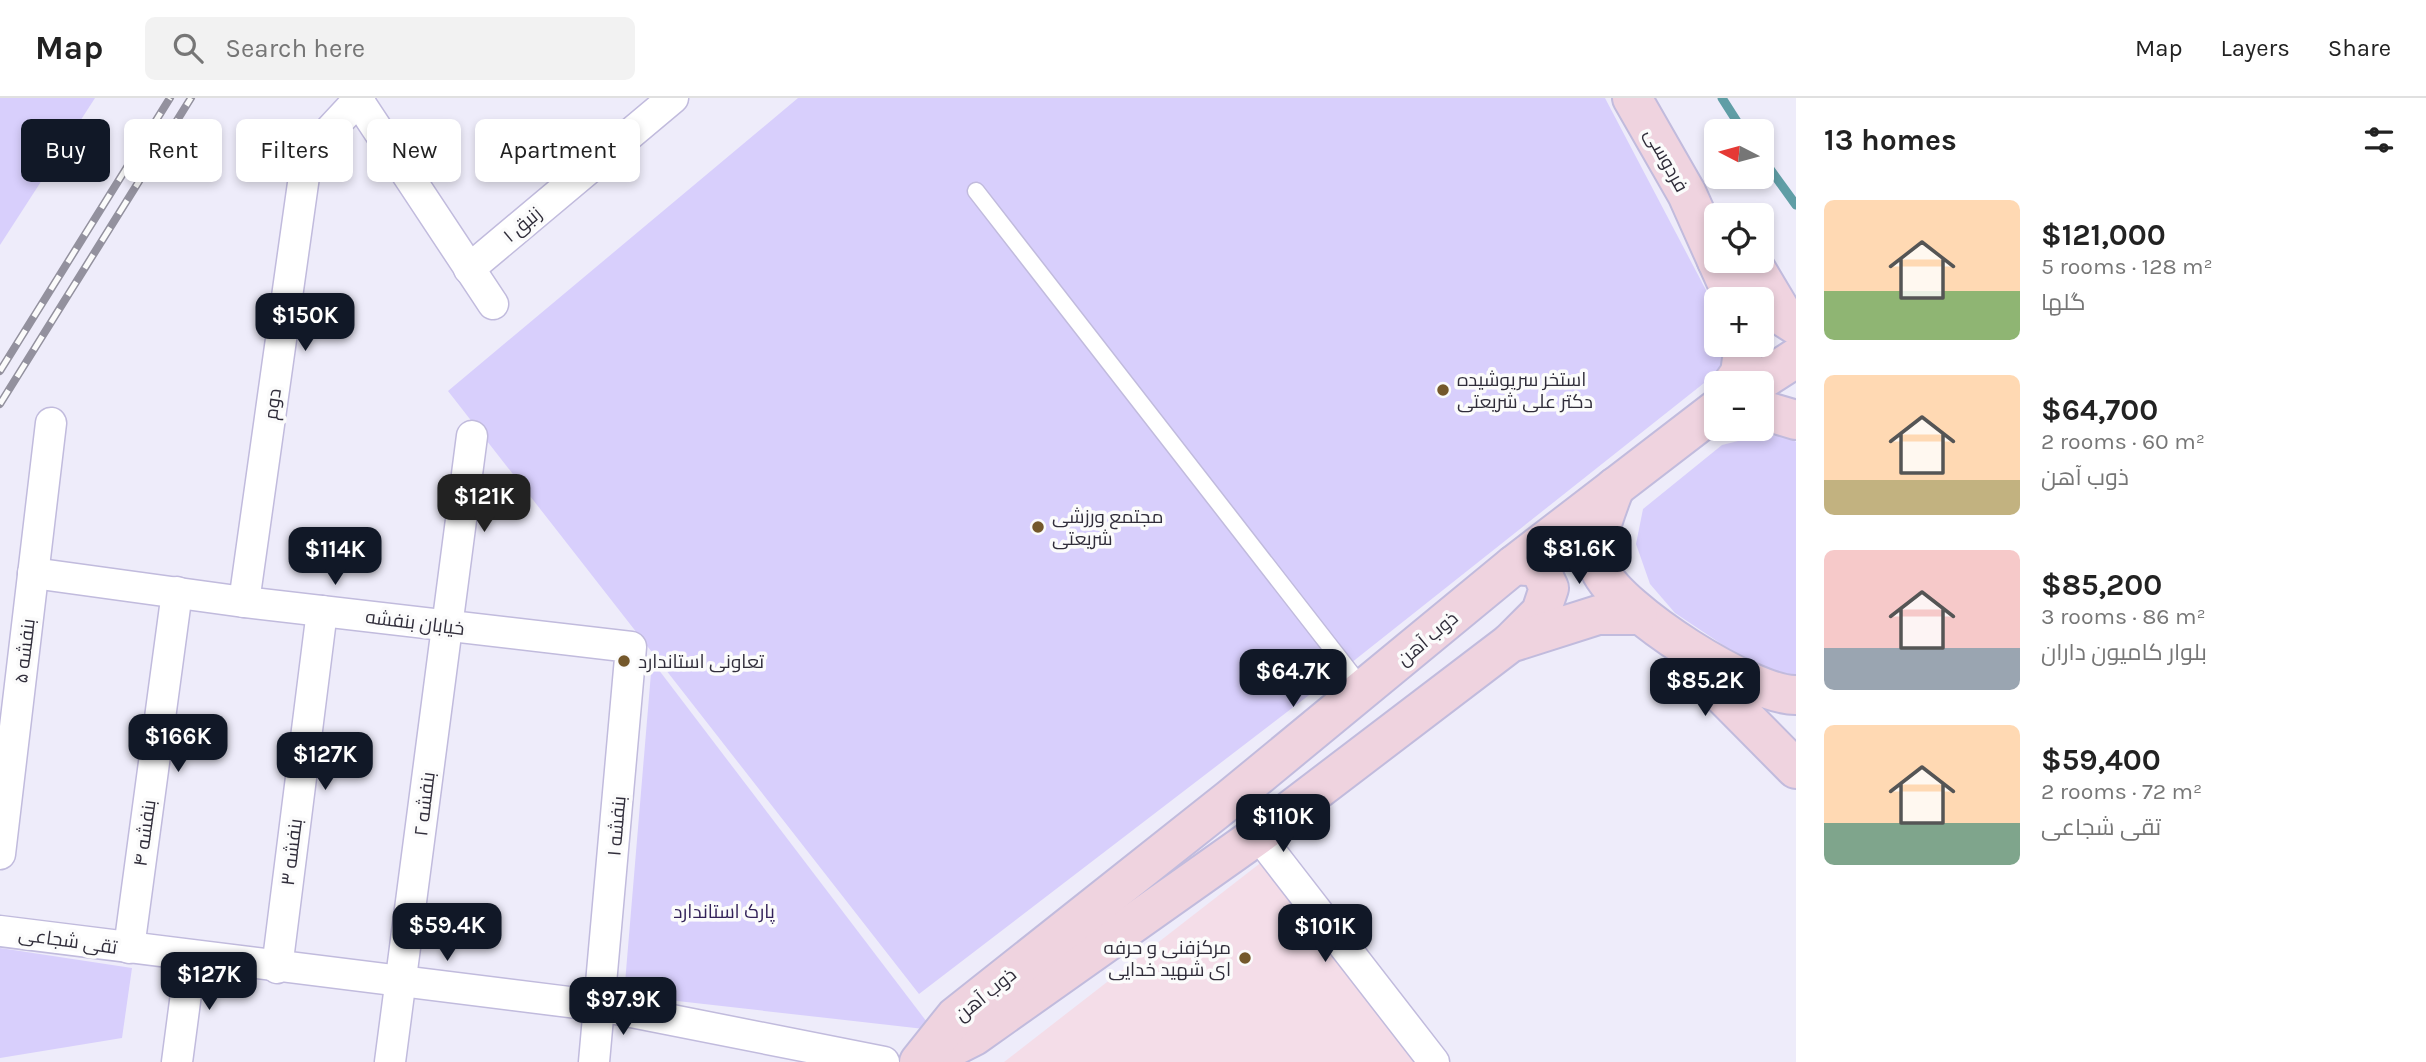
<!DOCTYPE html>
<meta charset="utf-8">
<style>
:root{--surface:#fff;--page:#f2f2f2;--text:#222;--muted:#767676;--line:#e0e0e0;--accent:#111827}
body{margin:0;font-family:Karla,Cairo,sans-serif;background:var(--page);color:var(--text);height:100vh;display:flex;flex-direction:column;font-size:26px;white-space:nowrap}
*{box-sizing:border-box;margin:0}
p{font-size:23px;color:var(--muted)}
.icon{flex:none;width:38px;height:38px;fill:none;stroke:currentColor;stroke-width:2;stroke-linecap:round;stroke-linejoin:round}
.map{position:relative;flex:1;overflow:hidden}
.side{display:flex;flex-direction:column;background:var(--surface);width:630px}
.side>*{flex:none}
.banner{position:absolute;left:21px;top:21px;width:665px;height:63px;display:flex;gap:14px}
.needle{width:46px;rotate:276deg}
.buttons{position:absolute;left:1704px;top:21px;display:grid;gap:14px}
.buttons a{display:grid;place-items:center;width:70px;height:70px;border-radius:10px;background:var(--surface);box-shadow:0 4px 10px #0003;font-size:35px}
.price{position:absolute;translate:-50% -60px;padding:0 16px;border-radius:14px;background:var(--accent);color:#fff;font-size:23px;line-height:46px;filter:drop-shadow(0 2px 4px #0008)}
.price::after{content:'';position:absolute;left:50%;top:42px;width:21px;height:16px;margin-left:-10px;background:inherit;clip-path:polygon(0 0,100% 0,50% 100%)}
.price.current{background:#222;color:#fff}
ul{padding:0;list-style:none}
li{display:flex;align-items:center;gap:21px;height:175px;padding:0 28px}
li span{display:grid;place-items:center;flex:none;width:196px;height:140px;border-radius:10px;color:#555}
li>.icon{margin-inline-start:auto}
span .icon{width:84px;height:84px;fill:#fffc;stroke-width:1}
li b{font-size:30px}
h2{display:flex;justify-content:space-between;align-items:center;height:84px;padding:0 28px;font-size:30px}
.tag{padding:0 24px;border-radius:10px;background:var(--surface);box-shadow:0 4px 10px #0003;font-size:24px;line-height:63px}
.tag.current{background:var(--accent);color:#fff}
header{display:flex;align-items:center;gap:42px;box-sizing:border-box;height:98px;padding:0 35px;background:var(--surface);border-bottom:2px solid var(--line)}
header strong{font-size:33px}
nav{display:flex;gap:38px;margin-inline-start:auto;font-size:24px}
.search{width:490px;height:63px;background:var(--page);display:flex;align-items:center;gap:18px;box-sizing:border-box;padding:0 24px;border-radius:10px;color:var(--muted);font-size:26px}
main{display:flex;flex:1;min-height:0}
.map>svg:first-child{display:block}
</style>
<header>
<strong>Map</strong>
<div class="search"><svg class="icon" aria-label="search" viewBox="0 0 24 24"><circle cx="10" cy="10" r="6"/><path d="M15 15l6 6"/></svg>Search here</div>
<nav><a>Map</a><a>Layers</a><a>Share</a></nav>
</header>
<main>
<div class="map">
<svg width="1796" height="964" viewBox="0 0 1796 964">
<rect width="100%" height="100%" fill="#eeecfa"/>
<polygon fill="#f4dde8" points="1272,756 1433,964 1004,964"/>
<g fill="#d8cffc">
<polygon points="0,0 95,0 0,147"/>
<polygon points="798,0 1605,0 1717,213 1717,247 1725,247 1723,270 1351,565 919,896 448,293"/>
<polygon points="1762,337 1789,338 1796,344 1796,589 1787,590 1675,515 1650,486 1636,446 1643,411 1722,347"/>
<polygon points="652,563 933,932 624,897"/>
<polygon points="0,850 132,870 122,940 0,960"/>
</g>
<g fill="none" stroke-linecap="round" stroke-linejoin="round">
<g stroke="#609ea6" stroke-width="9">
<polyline points="1722,0 1743,33"/>
<polyline points="1762,60 1796,107"/>
</g>
<defs>
<polyline id="lane" points="976,93 1364,592"/>
<g id="street">
<polyline points="358,2 493,206"/>
<polyline points="469,171 673,0"/>
<polyline points="33,475 244,504 631,549 594,964"/>
<polyline points="244,504 307,57 360,0"/>
<polyline points="1258,737 1434,964"/>
<polyline points="0,756 51,325"/>
<polyline points="0,833 601,908 884,964"/>
<polyline points="129,850 177,494"/>
<polyline points="277,870 322,513"/>
<polyline points="177,964 191,858"/>
<polyline points="390,964 472,338"/>
</g>
<g id="secondary">
<polyline points="1632,0 1687,96 1717,163"/>
<polyline points="1717,163 1734,201"/>
<polyline points="1751,163 1785,220 1796,227"/>
<polyline points="1733,285 1740,275 1744,247"/>
<polyline points="1757,285 1796,260"/>
<polyline points="1762,312 1796,322"/>
<path d="M1615,389C1607,411 1590,449 1600,472C1619,514 1752,598 1796,597"/>
<polyline points="1511,544 1541,514 1549,490 1539,469 1514,467"/>
<polyline points="1696,570 1796,671"/>
<polyline points="927,962 974,938 1258,737 1510,545 1598,517 1638,517"/>
<polyline points="919,964 955,919 1230,701 1514,467 1717,311"/>
</g>
</defs>
<use href="#lane" stroke="#c1bbdd" stroke-width="19"/>
<use href="#street" stroke="#c1bbdd" stroke-width="33"/>
<use href="#secondary" stroke="#c1bbdd" stroke-width="42"/>
<use href="#lane" stroke="#fff" stroke-width="16"/>
<use href="#street" stroke="#fff" stroke-width="30"/>
<use href="#secondary" stroke="#efd3df" stroke-width="38"/>
<defs>
<g id="rail">
<polyline points="0,273 170,0"/>
<polyline points="0,306 191,0"/>
</g>
</defs>
<use href="#rail" stroke="#93919e" stroke-width="8"/>
<use href="#rail" stroke="#fbfbfb" stroke-width="5" stroke-dasharray="16" stroke-linecap="butt"/>
</g>
<g fill="#74582b" stroke="#fbfbfb" stroke-width="2.5">
<circle cx="1443" cy="292" r="7"/>
<circle cx="1038" cy="429" r="7"/>
<circle cx="624" cy="563" r="7"/>
<circle cx="1245" cy="860" r="7"/>
</g>
<g text-anchor="middle" stroke-width="7" stroke-linejoin="round" paint-order="stroke">
<g font-size="19" fill="#302d3a" stroke="#fbfbfb">
<text transform="translate(1667 62) rotate(61)" y="7">فردوسی</text>
<text transform="translate(522 126) rotate(-40)" y="7">زنبق ۱</text>
<text transform="translate(272 306) rotate(-82)" y="7">دوم</text>
<text transform="translate(415 524) rotate(7)" y="7">خیابان بنفشه</text>
<text transform="translate(1427 540) rotate(-40)" y="7">ذوب آهن</text>
<text transform="translate(24 553) rotate(-83)" y="7">بنفشه ۵</text>
<text transform="translate(424 706) rotate(-83)" y="7">بنفشه ۲</text>
<text transform="translate(616 728) rotate(-85)" y="7">بنفشه ۱</text>
<text transform="translate(144 735) rotate(-82)" y="7">بنفشه ۴</text>
<text transform="translate(291 754) rotate(-83)" y="7">بنفشه ۳</text>
<text transform="translate(68 842) rotate(8)" y="7">تقی شجاعی</text>
<text transform="translate(985 896) rotate(-39)" y="7">ذوب آهن</text>
</g>
<g font-size="19" fill="#302d3a" stroke="#fbfbfb" text-anchor="start">
<text x="1457" y="288">استخر سرپوشیده<tspan x="1457" dy="22">دکتر علی شریعتی</tspan></text>
<text x="1052" y="425">مجتمع ورزشی<tspan x="1052" dy="22">شریعتی</tspan></text>
<text x="638" y="570">تعاونی استاندارد</text>
<text x="1231" y="856" text-anchor="end">مرکزفنی و حرفه<tspan x="1231" dy="22">ای شهید خدایی</tspan></text>
</g>
<g font-size="19" fill="#332259" stroke="#fbfbfb">
<text x="724" y="820">پارک استاندارد</text>
</g>
</g>
</svg>
<div class="buttons">
<a><svg class="needle" viewBox="-14 -14 28 28"><path d="M0-13l5 13h-10z" fill="#e53935"/><path d="M0 13l5-13h-10z" fill="#767676"/></svg></a>
<a><svg class="icon" aria-label="locate" viewBox="0 0 24 24"><circle cx="12" cy="12" r="6"/><path d="M12 2v4M12 18v4M2 12h4M18 12h4"/></svg></a>
<a>+</a>
<a>−</a>
</div>
<b class="price" style="left:305px;top:255px">$150K</b>
<b class="price current" style="left:484px;top:436px">$121K</b>
<b class="price" style="left:1579px;top:488px">$81.6K</b>
<b class="price" style="left:335px;top:489px">$114K</b>
<b class="price" style="left:1293px;top:611px">$64.7K</b>
<b class="price" style="left:1705px;top:620px">$85.2K</b>
<b class="price" style="left:178px;top:676px">$166K</b>
<b class="price" style="left:325px;top:694px">$127K</b>
<b class="price" style="left:1283px;top:756px">$110K</b>
<b class="price" style="left:447px;top:865px">$59.4K</b>
<b class="price" style="left:1325px;top:866px">$101K</b>
<b class="price" style="left:209px;top:914px">$127K</b>
<b class="price" style="left:623px;top:939px">$97.9K</b>
<div class="banner">
<a class="tag current">Buy</a>
<a class="tag">Rent</a>
<a class="tag">Filters</a>
<a class="tag">New</a>
<a class="tag">Apartment</a>
</div>
</div>
<section class="side">
<h2>13 homes<svg class="icon" aria-label="filters" viewBox="0 0 24 24"><path d="M4 7h16M4 17h16"/><circle cx="9" cy="7" r="2"/><circle cx="15" cy="17" r="2"/></svg></h2>
<ul>
<li><span style="background:linear-gradient(#ffd9b3 65%,#8fb573 0)"><svg class="icon" aria-label="home" viewBox="0 0 24 24"><path d="M3 11l9-7 9 7M6 9v11h12V9"/></svg></span><div><b>$121,000</b><p>5 rooms · 128 m²</p><p>گلها</p></div></li>
<li><span style="background:linear-gradient(#ffd9b3 75%,#c2b280 0)"><svg class="icon" aria-label="home" viewBox="0 0 24 24"><path d="M3 11l9-7 9 7M6 9v11h12V9"/></svg></span><div><b>$64,700</b><p>2 rooms · 60 m²</p><p>ذوب آهن</p></div></li>
<li><span style="background:linear-gradient(#f6c9c9 70%,#9aa5b1 0)"><svg class="icon" aria-label="home" viewBox="0 0 24 24"><path d="M3 11l9-7 9 7M6 9v11h12V9"/></svg></span><div><b>$85,200</b><p>3 rooms · 86 m²</p><p>بلوار کامیون داران</p></div></li>
<li><span style="background:linear-gradient(#ffd9b3 70%,#7fa58c 0)"><svg class="icon" aria-label="home" viewBox="0 0 24 24"><path d="M3 11l9-7 9 7M6 9v11h12V9"/></svg></span><div><b>$59,400</b><p>2 rooms · 72 m²</p><p>تقی شجاعی</p></div></li>
</ul>
</section>
</main>
